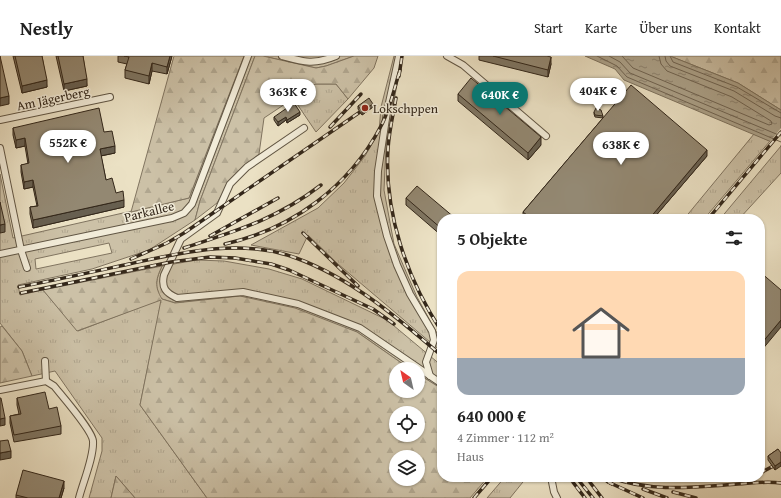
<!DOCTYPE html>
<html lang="de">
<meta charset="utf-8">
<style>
:root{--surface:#fff;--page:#f2f2f2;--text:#222;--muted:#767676;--line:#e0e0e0;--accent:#0f766e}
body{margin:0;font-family:"Gentium Book Plus",serif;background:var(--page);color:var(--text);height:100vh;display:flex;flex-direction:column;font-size:15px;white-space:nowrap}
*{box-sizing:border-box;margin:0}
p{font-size:13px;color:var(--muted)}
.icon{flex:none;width:22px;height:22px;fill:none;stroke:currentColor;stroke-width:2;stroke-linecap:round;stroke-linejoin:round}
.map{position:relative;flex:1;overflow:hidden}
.side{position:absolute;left:437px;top:158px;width:328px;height:268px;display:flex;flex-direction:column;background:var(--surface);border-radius:16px;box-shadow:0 1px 3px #0004}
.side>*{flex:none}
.needle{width:26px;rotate:326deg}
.controls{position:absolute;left:389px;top:306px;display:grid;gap:8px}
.controls a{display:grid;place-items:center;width:36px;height:36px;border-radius:50%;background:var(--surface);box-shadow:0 1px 3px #0004;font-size:20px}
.price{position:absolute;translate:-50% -34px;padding:0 9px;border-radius:14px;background:#fff;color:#222;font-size:13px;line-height:26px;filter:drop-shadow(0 1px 2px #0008)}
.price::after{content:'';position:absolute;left:50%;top:24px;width:12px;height:9px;margin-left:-6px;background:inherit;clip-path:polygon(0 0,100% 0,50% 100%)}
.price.selected{background:var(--accent);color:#fff}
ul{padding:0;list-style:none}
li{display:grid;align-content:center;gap:8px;height:212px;padding:0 20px}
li+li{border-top:1px solid var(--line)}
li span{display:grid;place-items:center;height:124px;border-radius:12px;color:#555}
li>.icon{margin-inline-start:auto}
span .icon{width:72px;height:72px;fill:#fffc;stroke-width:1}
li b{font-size:17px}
h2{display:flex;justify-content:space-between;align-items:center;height:48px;padding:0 20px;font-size:17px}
header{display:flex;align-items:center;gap:24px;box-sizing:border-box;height:56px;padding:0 20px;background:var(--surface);border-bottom:1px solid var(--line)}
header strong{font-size:19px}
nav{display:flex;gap:22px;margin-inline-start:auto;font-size:14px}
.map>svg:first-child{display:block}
</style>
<header>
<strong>Nestly</strong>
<nav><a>Start</a><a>Karte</a><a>Über uns</a><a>Kontakt</a></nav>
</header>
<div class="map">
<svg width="781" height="442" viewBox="0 0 781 442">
<defs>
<pattern id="grass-tufts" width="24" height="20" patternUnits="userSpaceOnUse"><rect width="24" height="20" fill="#ccc1a7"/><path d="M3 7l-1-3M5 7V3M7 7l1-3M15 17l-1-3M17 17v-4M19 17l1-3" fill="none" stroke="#b0a68f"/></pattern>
<pattern id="forest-firs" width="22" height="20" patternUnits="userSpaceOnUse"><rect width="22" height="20" fill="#ccc1a7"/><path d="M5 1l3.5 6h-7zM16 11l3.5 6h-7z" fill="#b0a68f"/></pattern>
<pattern id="water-ripples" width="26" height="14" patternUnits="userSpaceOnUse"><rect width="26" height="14" fill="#aca28a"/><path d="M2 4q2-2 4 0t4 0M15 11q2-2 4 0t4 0" fill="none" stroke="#8d8470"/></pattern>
</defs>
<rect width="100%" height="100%" fill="#ebe1c4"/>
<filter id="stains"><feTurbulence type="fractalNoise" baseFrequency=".005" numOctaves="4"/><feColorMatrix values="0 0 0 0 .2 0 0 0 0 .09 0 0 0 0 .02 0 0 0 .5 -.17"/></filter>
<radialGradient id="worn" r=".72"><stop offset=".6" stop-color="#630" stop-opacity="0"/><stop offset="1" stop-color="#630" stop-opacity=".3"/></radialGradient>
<g fill="url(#grass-tufts)" stroke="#807460" fill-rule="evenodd">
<path d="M244,0H255L200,145L195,164L149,194L92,213L18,229L20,239L43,234L78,275L161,243C154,230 156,223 162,210L197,204L224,205L269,213L302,223L387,264L442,310V333L418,318V313H410L357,276L240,240L175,247L162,243L140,349L207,442H135L116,420L111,442H89L102,395V382L55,315L32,320L22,295L0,267V118L13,182L189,142ZM109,187L112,197L36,213L35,203Z"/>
<polygon points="263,0 354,0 326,10 316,12"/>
<polygon points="394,0 402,0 386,90 384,134 394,188 417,241 438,279 437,292 338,208 308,179 299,198 251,189 318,152 344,127 365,100 379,76 381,51"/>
<polygon points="315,28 336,28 348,43 316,76 293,42"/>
<polygon points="754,78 770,85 704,163 684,163"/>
<polygon points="781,90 781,117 739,163 720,163"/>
<polygon points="505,421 527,421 510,442 487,442"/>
</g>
<g fill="url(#forest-firs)" stroke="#807460" fill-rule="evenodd">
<polygon points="174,0 244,0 189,142 131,156"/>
<polygon points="255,0 263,0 316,12 326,10 354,0 378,0 374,12 348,43 336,28 315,28 264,62 259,98 231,123 217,147 195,164 200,145"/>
<polygon points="670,0 781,0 781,54 738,27"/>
<path d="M162,210C156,223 154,230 162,243L175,247L240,240L295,252L357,276L410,313H396V335H418V318L442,333V421H488L470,442H207L140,349L161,244L77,275L43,234ZM396,357H418V379H396ZM396,401H418V423H396Z"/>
<polygon points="2,270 22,295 32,320 0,327 0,271"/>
<polygon points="116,420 135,442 111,442"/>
</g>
<polygon fill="url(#water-ripples)" stroke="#7c715d" points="585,0 670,0 738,27 781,54 781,90 624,24 615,13"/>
<polygon fill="#ebe1c4" points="781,72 781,89 779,91 769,87"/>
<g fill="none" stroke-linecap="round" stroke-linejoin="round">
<g stroke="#706452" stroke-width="1">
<polyline points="597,0 617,10 627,21 781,86"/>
<polyline points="609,0 620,6 630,17 781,80"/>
<polyline points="622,0 633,12 769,69 772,68 771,65 732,41 667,15 661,8 659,0"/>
<polyline points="665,0 666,5 670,10 734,35 775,60 781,62"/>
<polyline points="670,0 673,6 737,31 781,57"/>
</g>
<defs>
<g id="street">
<path d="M282,0C304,6 314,9 336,0"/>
<polyline points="399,0 387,56 378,115 377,140 387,180 397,209 410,238 432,275 434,284 426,306 430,320"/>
<polyline points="447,0 463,9 546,80"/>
<polyline points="0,64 110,41"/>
<path d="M304,72L247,111L230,128L217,157L181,183L164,219C161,232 166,237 177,242L243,236L298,248L360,272L442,328"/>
<polyline points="0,92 21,194 27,212"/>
<polyline points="0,198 172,162 184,157 192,148 248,0"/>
<polyline points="45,305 46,325"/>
<path d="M0,334L46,325L54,330C62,340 92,374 93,385C94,401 83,426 79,442"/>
<polyline points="551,421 554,436 557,442"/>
</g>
</defs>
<use href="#street" stroke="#615644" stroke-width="8"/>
<use href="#street" stroke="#f2ecd9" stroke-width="6"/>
<defs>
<g id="rail">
<polyline points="399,20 402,0"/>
<path d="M396,42C393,59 389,76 388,93C384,157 407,223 442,276"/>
<polyline points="330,71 361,38"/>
<polyline points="708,163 781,76"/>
<polyline points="303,177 358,230"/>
<polyline points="210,180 278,142"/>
<path d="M225,188C292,173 349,131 381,70C390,53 394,33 400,14"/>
<path d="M184,192C236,175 277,163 321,129"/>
<polyline points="131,203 167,187 184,177 360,56"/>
<path d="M19,231C56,224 92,216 129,208C184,196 241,182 296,202C351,222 398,262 442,300"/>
<polyline points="21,237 171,206 210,201 235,202 271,208 289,214 373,253 394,268"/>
<polyline points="760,417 781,406"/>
<polyline points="569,421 585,442"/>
<polyline points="576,421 593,442"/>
<polyline points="586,421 602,442"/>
<polyline points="600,421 612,428"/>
<path d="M610,421C651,437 695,431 738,428C753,427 766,425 781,427"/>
<polyline points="608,426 643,442"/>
<polyline points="643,433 667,442"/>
<polyline points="673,436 696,442"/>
<polyline points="474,442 492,421"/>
</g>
</defs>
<use href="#rail" stroke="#33271a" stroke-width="3.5"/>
<use href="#rail" stroke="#f2ecd9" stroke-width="2" stroke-dasharray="6" stroke-linecap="butt"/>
</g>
<g fill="#7e7562" stroke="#33271a">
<polygon points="13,0 42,0 47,31 22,37"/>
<polygon points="56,0 83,0 87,30 64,35"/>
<polygon points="118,0 172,0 167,18 152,15 149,28 125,22 125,14 127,8 118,6"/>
<polygon points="479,0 547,0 551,8 548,21 479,4"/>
<polygon points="458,38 541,89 528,104 458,45"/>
<polygon points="358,50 373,51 362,59 358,53"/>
<polygon points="594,56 603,60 603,62 707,100 653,163 525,163 523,161 523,156 603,62 595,61 594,58"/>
<polygon points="300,59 287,67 286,64 278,70 274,64 274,61"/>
<polygon points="13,72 104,76 115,97 101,100 106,124 124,151 33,172 30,158 30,151 37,150 33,131 24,133 21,116 21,109 28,108 25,90 16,92 13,79"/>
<polygon points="406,142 455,163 442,163 442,180 406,149"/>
<polygon points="17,342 49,353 61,370 61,378 14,386 10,367 10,360 19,358 17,349"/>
<polygon points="778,393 775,414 768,404 768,400"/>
<polygon points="64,432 61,442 16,442 16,439"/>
</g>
<g fill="#675f50" stroke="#33271a">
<polygon points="170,0 172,0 167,18 167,11"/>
<polygon points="551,1 551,8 548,21 548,14"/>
<polygon points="152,7 152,15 149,28 149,20"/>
<polygon points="87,23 87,30 64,35 64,28"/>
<polygon points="47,24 47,31 22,37 22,30"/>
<polygon points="9,40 9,48 0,50 0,42"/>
<polygon points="373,48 373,51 362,59 362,55"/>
<polygon points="300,56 300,59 287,67 287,64"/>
<polygon points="286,61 286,64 278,70 278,66"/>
<polygon points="541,81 541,89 528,104 528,97"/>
<polygon points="25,82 25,90 16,92 16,84"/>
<polygon points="115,90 115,97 100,100 100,93"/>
<polygon points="707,94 707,100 653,163 649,163"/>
<polygon points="33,124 33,131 24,133 24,126"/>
<polygon points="124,144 124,151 33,172 33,164"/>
<polygon points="5,168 5,176 0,177 0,169"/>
<polygon points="781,264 781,271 761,295 761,288"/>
<polygon points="5,362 5,369 0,370 0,363"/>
<polygon points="11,395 11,402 0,404 0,397"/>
<polygon points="781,406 781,410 775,414 775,410"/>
<polygon points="64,425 64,432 61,442 59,442"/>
</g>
<g fill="#938872" stroke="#33271a">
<polygon points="0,0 9,40 0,42"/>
<polygon points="15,0 42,0 47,24 22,30"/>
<polygon points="58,0 83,0 87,23 64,28"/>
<polygon points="124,0 170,0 167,11 152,7 149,20 125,14 129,1"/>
<polygon points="493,0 547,0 551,1 548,14"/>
<polygon points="471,22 541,81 528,97 458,38"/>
<polygon points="631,29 707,94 649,163 532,163 523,156"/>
<polygon points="369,42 373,48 362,55 358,50"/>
<polygon points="294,47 300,56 287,64 286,61 278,66 274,61"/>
<polygon points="99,52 104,76 112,75 115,90 100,93 106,124 112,122 116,137 123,135 124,144 33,164 30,151 38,150 33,124 24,126 21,109 29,107 25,82 16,84 13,72"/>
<polygon points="596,52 601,54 603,60 595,59 594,56"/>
<polygon points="417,130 455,162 454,163 442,163 442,173 406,142"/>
<polygon points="0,146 5,168 0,169"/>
<polygon points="760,216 781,234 781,264 761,288 760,288"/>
<polygon points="45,336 49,353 57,351 61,370 14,379 10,360 21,358 17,342"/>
<polygon points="0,342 1,342 5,362 0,363"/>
<polygon points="8,384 11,395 0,397 0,385"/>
<polygon points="778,393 781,397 781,406 775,410 768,400"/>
<polygon points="23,414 64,425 59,442 28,442 16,439"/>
</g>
<circle fill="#8f2418" stroke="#f2ecd9" stroke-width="1.5" cx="365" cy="52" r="4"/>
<g text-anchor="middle" stroke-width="3" stroke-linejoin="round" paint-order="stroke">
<g font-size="13" fill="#33271a" stroke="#f2ecd9">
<text transform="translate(53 42) rotate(-12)" y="5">Am Jägerberg</text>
<text transform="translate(149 155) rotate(-14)" y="5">Parkallee</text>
</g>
<g font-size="13" fill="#33271a" stroke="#f2ecd9" text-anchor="start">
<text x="373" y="57">Lokschppen</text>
</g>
</g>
<rect width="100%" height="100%" filter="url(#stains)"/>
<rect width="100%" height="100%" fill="url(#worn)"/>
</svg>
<div class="controls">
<a><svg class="needle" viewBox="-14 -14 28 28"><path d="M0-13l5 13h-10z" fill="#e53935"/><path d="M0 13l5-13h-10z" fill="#767676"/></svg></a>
<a><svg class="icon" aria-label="locate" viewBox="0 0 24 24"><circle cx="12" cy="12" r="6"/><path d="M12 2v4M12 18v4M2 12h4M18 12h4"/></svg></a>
<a><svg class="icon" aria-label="layers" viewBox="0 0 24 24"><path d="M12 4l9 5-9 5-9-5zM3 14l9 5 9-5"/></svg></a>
</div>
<b class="price" style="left:598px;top:56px">404K €</b>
<b class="price" style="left:288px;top:57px">363K €</b>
<b class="price selected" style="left:500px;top:60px">640K €</b>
<b class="price" style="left:68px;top:108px">552K €</b>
<b class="price" style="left:621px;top:110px">638K €</b>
<section class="side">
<h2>5 Objekte<svg class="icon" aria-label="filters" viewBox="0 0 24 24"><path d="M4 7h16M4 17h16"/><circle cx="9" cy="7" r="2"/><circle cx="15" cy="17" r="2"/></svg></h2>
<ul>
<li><span style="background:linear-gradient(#ffd9b3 70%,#9aa5b1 0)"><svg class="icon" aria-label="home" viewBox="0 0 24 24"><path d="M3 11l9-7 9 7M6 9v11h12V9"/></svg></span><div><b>640 000 €</b><p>4 Zimmer · 112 m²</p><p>Haus</p></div></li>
</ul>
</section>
</div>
